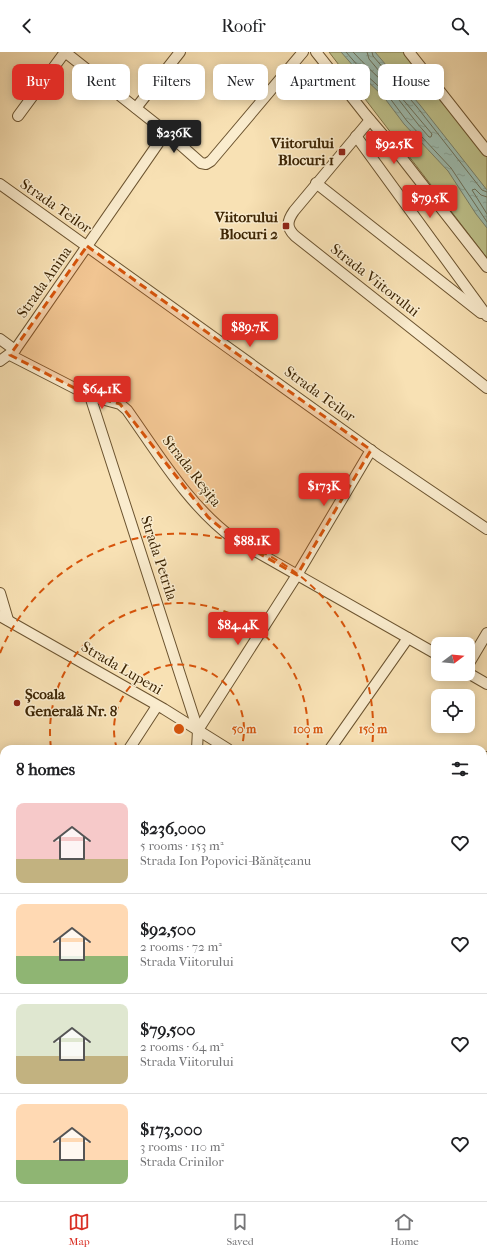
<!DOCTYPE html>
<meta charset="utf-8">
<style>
:root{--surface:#fff;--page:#f2f2f2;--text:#202124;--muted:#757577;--line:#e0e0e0;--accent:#d93025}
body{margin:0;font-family:"IM FELL French Canon",serif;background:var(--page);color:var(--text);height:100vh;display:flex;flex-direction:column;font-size:15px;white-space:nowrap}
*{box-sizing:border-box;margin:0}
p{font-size:13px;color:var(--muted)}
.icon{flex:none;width:22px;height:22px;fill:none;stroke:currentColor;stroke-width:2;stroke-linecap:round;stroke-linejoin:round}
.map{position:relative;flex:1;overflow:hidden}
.panel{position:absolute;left:0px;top:693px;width:487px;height:456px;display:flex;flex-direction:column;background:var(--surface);border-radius:12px 12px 0 0;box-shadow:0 2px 10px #0003}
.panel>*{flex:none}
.hud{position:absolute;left:12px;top:12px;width:463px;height:36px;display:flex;gap:8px}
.needle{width:26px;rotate:74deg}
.fabs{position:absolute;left:431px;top:585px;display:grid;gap:8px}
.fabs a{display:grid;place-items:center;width:44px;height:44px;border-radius:8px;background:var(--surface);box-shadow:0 2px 10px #0003;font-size:20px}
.price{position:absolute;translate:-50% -34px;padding:0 9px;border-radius:4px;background:var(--accent);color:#fff;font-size:13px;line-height:26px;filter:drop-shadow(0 1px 2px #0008)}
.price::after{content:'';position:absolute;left:50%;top:24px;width:12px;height:9px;margin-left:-6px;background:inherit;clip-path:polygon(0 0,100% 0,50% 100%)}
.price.current{background:#222;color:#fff}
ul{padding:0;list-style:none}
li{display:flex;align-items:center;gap:12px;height:100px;padding:0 16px}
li+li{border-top:1px solid var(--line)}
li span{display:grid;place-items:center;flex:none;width:112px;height:80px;border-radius:8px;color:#555}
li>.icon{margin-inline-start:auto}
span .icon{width:48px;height:48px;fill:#fffc;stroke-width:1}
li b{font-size:17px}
h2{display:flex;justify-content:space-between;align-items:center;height:48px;padding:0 16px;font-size:17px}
.tag{padding:0 14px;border-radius:8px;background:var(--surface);box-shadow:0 2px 10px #0003;font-size:14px;line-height:36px}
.tag.current{background:var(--accent);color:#fff}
header{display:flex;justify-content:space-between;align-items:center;height:52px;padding:0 16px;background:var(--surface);font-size:18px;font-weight:600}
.menu{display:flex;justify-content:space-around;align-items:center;height:56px;border-top:1px solid var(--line);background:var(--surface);font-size:11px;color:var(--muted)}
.menu a{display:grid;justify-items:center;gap:2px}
.menu .current{color:var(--accent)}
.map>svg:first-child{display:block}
</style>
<header><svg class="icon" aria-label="back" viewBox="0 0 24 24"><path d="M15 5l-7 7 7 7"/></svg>Roofr<svg class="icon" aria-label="search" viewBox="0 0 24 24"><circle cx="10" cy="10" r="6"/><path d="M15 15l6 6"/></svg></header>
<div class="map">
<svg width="487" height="1149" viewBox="0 0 487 1149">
<defs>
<pattern id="water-ripples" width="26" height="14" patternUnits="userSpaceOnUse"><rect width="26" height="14" fill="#9dbdb1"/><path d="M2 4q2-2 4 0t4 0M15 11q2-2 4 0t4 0" fill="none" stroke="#88a297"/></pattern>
</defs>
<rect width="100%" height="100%" fill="#f8e1b4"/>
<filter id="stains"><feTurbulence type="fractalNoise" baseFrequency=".005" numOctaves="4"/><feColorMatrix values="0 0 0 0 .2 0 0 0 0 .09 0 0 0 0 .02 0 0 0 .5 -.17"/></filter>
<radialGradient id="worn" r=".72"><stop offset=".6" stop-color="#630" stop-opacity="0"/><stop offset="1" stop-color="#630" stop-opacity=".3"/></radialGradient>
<polygon fill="#bec28c" stroke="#7e7448" points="329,0 411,0 487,99 487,206"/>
<polygon fill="url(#water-ripples)" stroke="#77806c" points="341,0 375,0 420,53 487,138 487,176 476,162 448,119 404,72 383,44 362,24"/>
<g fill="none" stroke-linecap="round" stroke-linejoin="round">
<g stroke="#6d715a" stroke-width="1">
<polyline points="346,0 365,22 386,41 407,69 451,116 487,170"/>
<path d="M353,0C365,13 378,25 390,37C403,52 415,70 429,85H431L432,82L369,7L367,0"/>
<polyline points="372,0 373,4 417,55 482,138 487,140"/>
<polyline points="487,145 481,143 475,137 472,138 487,162"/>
</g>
<defs>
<g id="minor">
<polyline points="65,0 166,80 201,111 206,112 211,109 303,0"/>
<polyline points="316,0 365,62 394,96 487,215"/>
<polyline points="409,0 487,99"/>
<polyline points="136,56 180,0"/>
<polyline points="18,64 65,0"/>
<path d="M370,68L294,159C287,169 286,175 295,184L487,336"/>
<polyline points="356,84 487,264"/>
<polyline points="316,131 481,261"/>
<polyline points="0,132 379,404 487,477"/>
<polyline points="0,287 15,298"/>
<path d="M10,303L90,344L120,352L127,358C159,403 189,454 234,487L438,603"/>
<polyline points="0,309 15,298 166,80"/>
<polyline points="90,344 198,678 197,697"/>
<polyline points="0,541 8,568"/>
<polyline points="0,564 164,657 228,697"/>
<polyline points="468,613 487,581"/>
<polyline points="468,621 487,632"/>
<polyline points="198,678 297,523 371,398"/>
<polyline points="129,697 157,654"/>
<polyline points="330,697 408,586"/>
<polyline points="483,710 487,705"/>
<polyline points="483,802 487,798"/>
<polyline points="0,828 4,831"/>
<polyline points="0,896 4,886"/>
<polyline points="483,910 487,913"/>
<polyline points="483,956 487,951"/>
<polyline points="483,1121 487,1117"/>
<polyline points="382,1145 383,1149"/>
<polyline points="154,1149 155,1145"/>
<polyline points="450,1149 455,1145"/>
</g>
<polyline id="major" points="0,1148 5,1149"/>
</defs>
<use href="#minor" stroke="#6c5430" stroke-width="12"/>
<use href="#major" stroke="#3d2504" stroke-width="14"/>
<use href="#minor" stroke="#faecce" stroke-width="10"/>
<use href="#major" stroke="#ecc07a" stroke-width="13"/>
</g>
<path fill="#d7540b" fill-opacity="0.2" stroke="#d7540b" stroke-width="3" stroke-dasharray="8 5" stroke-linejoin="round" d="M87,194L371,398L297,523L234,487L208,465L120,352L90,344L10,303Z"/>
<g fill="none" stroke="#d7540b" stroke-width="2" stroke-dasharray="7 5">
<path d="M117 697A65 65 0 1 1 241 697"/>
<path d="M51 696A129 129 0 1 1 307 696"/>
<path d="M0 601A194 194 0 0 1 372 696"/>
</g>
<g fill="#8f2418" stroke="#faecce" stroke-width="1.5">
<rect x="338" y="96" width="8" height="8" rx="2"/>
<rect x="282" y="170" width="8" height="8" rx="2"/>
<circle cx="17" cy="651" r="4"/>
</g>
<g text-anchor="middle" stroke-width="3" stroke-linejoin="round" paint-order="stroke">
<g font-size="15" font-weight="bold" fill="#3d2504" stroke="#faecce" text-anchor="end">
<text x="334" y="96">Viitorului<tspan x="334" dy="17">Blocuri 1</tspan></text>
<text x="278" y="170">Viitorului<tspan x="278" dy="17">Blocuri 2</tspan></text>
<text x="25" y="647" text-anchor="start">Școala<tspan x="25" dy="17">Generală Nr. 8</tspan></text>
</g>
<g font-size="15" fill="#3d2504" stroke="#faecce">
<text transform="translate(56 154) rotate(35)" y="5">Strada Teilor</text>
<text transform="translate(375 228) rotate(38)" y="5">Strada Viitorului</text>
<text transform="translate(44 230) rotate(-55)" y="5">Strada Anina</text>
<text transform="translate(320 342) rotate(36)" y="5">Strada Teilor</text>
<text transform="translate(192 419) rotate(52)" y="5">Strada Reșița</text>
<text transform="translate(159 506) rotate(72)" y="5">Strada Petrila</text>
<text transform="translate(122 616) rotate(30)" y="5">Strada Lupeni</text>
</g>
</g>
<circle cx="179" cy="677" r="6" fill="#d7540b" stroke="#faecce" stroke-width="2"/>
<g font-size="12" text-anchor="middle" font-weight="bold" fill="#d7540b" stroke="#faecce" stroke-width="3" stroke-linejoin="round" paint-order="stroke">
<text x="244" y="681">50 m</text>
<text x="308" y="681">100 m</text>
<text x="373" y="681">150 m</text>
</g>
<rect width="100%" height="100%" filter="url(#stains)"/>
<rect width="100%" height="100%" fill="url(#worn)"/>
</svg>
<div class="fabs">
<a><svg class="needle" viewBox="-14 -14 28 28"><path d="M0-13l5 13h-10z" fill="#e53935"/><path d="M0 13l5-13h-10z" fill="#757577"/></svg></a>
<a><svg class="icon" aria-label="locate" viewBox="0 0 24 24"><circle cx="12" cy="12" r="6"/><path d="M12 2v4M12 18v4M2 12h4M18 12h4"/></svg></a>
</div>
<b class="price current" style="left:174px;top:102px">$236K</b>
<b class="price" style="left:394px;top:113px">$92.5K</b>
<b class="price" style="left:430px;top:167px">$79.5K</b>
<b class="price" style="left:250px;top:296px">$89.7K</b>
<b class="price" style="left:102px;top:358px">$64.1K</b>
<b class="price" style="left:324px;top:455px">$173K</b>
<b class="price" style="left:252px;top:510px">$88.1K</b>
<b class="price" style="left:238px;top:594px">$84.4K</b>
<div class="hud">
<a class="tag current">Buy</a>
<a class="tag">Rent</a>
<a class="tag">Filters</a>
<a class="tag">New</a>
<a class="tag">Apartment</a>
<a class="tag">House</a>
</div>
<section class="panel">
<h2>8 homes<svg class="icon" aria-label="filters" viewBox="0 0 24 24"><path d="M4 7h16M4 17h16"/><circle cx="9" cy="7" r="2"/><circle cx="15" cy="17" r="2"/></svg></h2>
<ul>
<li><span style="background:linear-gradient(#f6c9c9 70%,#c2b280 0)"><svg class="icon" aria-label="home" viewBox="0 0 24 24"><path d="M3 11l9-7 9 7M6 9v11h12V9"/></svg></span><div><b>$236,000</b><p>5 rooms · 153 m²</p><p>Strada Ion Popovici-Bănățeanu</p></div><svg class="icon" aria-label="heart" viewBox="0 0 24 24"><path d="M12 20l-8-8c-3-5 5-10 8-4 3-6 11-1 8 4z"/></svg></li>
<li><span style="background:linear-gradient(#ffd9b3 65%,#8fb573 0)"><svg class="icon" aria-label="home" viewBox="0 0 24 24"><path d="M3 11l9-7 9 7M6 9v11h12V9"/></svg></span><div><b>$92,500</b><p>2 rooms · 72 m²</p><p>Strada Viitorului</p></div><svg class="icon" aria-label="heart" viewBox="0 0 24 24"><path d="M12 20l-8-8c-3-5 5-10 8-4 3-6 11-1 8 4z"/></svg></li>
<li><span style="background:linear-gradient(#dfe7d0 65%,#c2b280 0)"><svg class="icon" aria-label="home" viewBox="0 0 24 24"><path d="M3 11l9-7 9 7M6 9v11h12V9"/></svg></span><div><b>$79,500</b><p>2 rooms · 64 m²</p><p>Strada Viitorului</p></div><svg class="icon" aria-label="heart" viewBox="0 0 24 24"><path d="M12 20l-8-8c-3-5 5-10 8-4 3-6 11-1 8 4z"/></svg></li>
<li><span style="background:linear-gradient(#ffd9b3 70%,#8fb573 0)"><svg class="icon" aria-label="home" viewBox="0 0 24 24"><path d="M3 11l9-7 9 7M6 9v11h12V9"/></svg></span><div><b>$173,000</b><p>3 rooms · 110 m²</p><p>Strada Crinilor</p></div><svg class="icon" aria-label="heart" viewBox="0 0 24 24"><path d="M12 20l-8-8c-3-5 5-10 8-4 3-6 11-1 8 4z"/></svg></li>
</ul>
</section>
</div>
<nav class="menu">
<a class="current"><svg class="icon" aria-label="map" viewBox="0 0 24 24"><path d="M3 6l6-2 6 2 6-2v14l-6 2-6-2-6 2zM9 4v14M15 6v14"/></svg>Map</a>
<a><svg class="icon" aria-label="saved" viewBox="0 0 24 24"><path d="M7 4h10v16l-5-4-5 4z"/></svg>Saved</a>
<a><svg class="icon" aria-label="home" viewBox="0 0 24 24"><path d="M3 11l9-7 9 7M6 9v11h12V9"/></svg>Home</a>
</nav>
